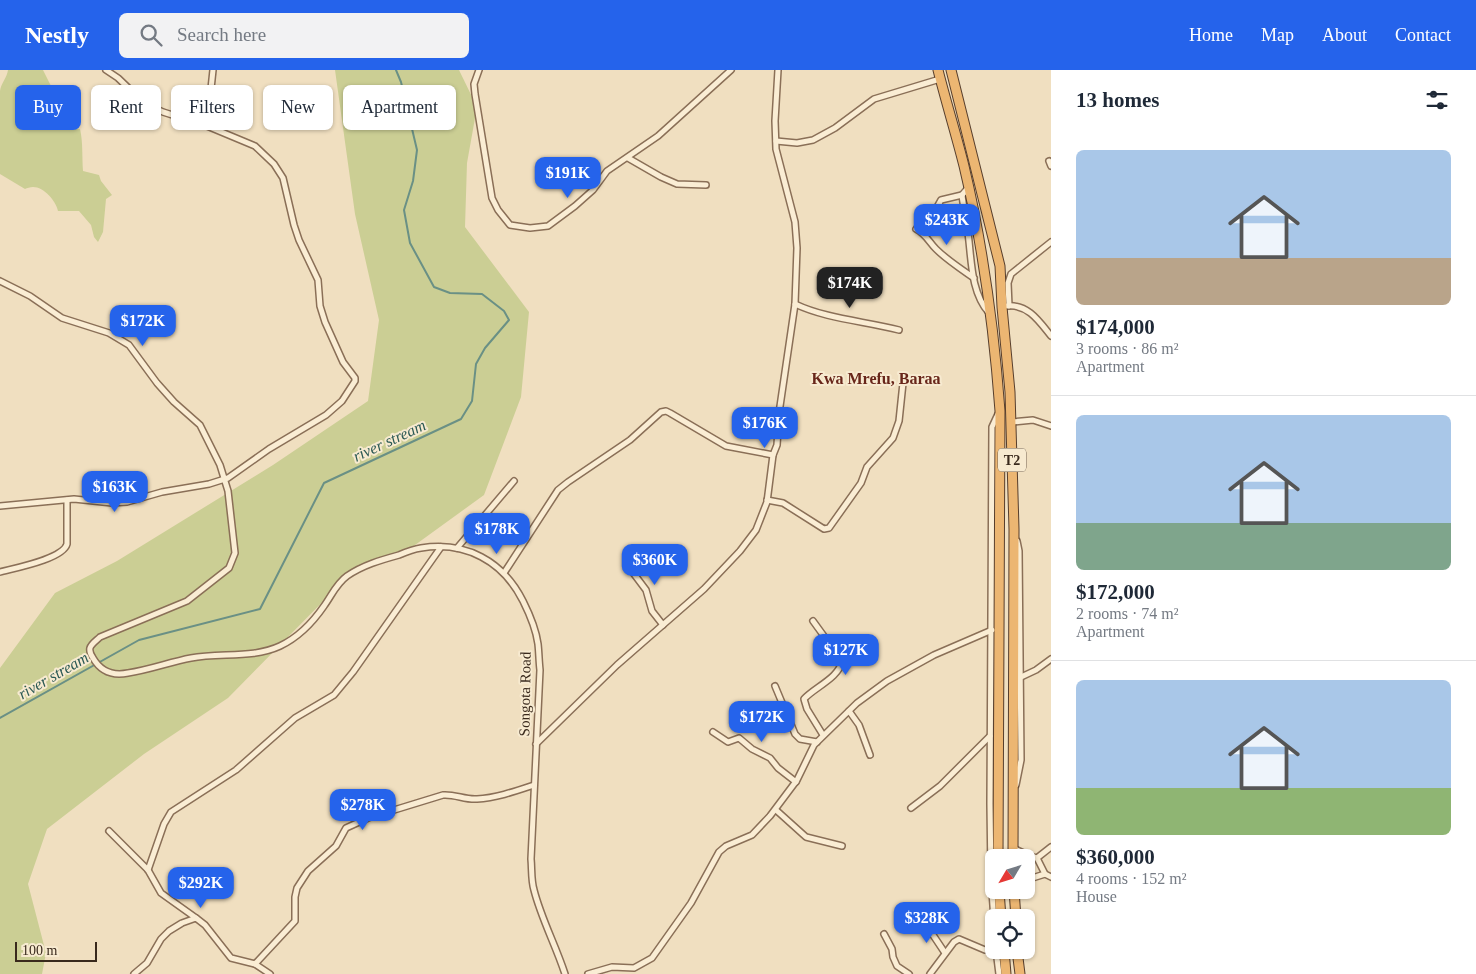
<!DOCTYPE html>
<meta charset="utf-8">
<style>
:root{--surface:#fff;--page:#f2f2f3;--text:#1f2937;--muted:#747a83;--line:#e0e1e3;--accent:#2563eb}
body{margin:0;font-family:Georgia,serif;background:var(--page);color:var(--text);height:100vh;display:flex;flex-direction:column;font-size:19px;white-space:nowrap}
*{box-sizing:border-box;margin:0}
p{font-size:16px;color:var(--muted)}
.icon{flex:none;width:28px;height:28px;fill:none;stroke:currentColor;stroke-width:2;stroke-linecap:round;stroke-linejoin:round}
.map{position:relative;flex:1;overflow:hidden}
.details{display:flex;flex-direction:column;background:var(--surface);width:425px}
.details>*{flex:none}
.guide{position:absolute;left:15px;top:15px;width:475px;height:45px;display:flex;gap:10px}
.needle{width:32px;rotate:232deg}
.buttons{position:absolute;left:985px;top:779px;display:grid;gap:10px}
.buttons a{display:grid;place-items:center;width:50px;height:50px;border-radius:8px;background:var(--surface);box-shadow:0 1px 4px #0004;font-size:25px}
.scale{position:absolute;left:15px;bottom:12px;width:82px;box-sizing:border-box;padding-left:5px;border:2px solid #39291c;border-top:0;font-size:14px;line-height:18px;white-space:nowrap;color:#39291c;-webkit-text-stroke:4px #f7ead0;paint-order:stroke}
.price{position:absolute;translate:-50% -42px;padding:0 11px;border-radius:10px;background:var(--accent);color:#fff;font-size:16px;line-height:32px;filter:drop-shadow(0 1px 2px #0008)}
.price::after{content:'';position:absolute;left:50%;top:30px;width:15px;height:11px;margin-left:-8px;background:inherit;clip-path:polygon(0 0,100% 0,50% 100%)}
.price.active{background:#222;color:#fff}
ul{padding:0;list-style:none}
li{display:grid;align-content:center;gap:10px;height:265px;padding:0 25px}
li+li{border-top:1px solid var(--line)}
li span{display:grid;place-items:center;height:155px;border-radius:8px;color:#555}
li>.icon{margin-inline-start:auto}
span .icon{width:90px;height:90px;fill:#fffc;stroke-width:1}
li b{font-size:21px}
h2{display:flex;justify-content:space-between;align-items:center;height:60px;padding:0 25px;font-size:21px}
.chip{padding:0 18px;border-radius:8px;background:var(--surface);box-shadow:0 1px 4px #0004;font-size:18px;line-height:45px}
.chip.active{background:var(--accent);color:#fff}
header{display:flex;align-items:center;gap:30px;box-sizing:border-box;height:70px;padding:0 25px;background:var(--accent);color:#fff}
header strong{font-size:24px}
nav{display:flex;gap:28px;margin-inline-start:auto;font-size:18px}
.search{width:350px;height:45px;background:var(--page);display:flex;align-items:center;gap:12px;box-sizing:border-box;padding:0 18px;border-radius:8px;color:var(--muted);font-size:19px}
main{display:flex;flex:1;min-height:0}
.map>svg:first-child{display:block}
</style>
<header>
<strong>Nestly</strong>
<div class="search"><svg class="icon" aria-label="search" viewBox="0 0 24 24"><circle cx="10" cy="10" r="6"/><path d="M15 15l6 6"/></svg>Search here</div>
<nav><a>Home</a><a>Map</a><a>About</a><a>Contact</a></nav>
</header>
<main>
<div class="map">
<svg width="1051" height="904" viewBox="0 0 1051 904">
<rect width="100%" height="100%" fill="#f0dfc0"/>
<g fill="#cbce94">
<path d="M8,0H43L52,18L50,35L52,50L64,57L80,59C83,71 82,87 83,101L99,105L101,111L112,125L106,129L103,162L98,172L94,167L91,155L79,141H58C56,131 44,117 33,117C30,117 27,118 25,119L0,104V21C1,13 7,8 8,0Z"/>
<polygon points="335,0 459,0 477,37 467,93 465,157 529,242 521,327 484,425 404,483 350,504 228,628 144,684 47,759 28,814 46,883 42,904 0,904 0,598 55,523 117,491 273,395 368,331 379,250 355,144"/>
</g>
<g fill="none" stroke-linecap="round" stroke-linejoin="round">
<polyline stroke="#6a9085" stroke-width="2" points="0,648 139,570 260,539 324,413 461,349 472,331 476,294 485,278 509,250 504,241 482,224 450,223 434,217 410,173 404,140 413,111 417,80 401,12 396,0"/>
<defs>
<g id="minor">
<polyline points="479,0 474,14 475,24 492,128 498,140 510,155 530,158 548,156 575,136 593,120 607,101 658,66 731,0"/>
<polyline points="207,56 213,0"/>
<polyline points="776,71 797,73 813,70 835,58 874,29 940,9"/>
<polyline points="628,88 661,107 677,114 706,115"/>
<polyline points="1049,91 1051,96"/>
<path d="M968,118L962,125C963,135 966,146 967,156C972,185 969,220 989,243"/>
<polyline points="936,139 941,130 962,125"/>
<path d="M916,159C925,163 929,172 936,179C947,190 961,199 974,208"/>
<path d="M0,211L30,226L62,248L109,263L129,275L157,313L174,332L200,355L220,395L228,421L235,483L229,498L187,531L100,567C97,570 91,574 90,578C89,582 91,585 93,588C101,602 113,606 128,603C149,600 170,592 191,588C220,582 252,589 280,576C299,567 313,552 324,536C332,525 336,514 347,506C363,495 381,490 399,485C406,482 414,479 421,478C466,471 503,491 523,531C530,545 536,559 538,574C539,583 539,592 540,600L531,789C532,799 531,810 534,820C541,848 556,876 565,904"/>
<path d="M795,234C827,249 864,251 899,260"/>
<path d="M1007,236C1028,234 1039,251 1051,266"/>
<polyline points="1009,236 1008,213 1011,204 1051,172"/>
<polyline points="1012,352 1033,350 1051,356"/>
<polyline points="767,430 783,433 824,459 829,458 861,413 867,397 893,368 899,351 903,313"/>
<polyline points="0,436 74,429 112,433 127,432 162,422 209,414 228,408 269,379 326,345 342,331 355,311 355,308 343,292 325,252 320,236 318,210 299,170 294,155 283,108 274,94 255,76 207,56 163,42 144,33 118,8 106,0"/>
<polyline points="457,478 514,411"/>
<polyline points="632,483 634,504 646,520 652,541 663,555"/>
<path d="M0,502C15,498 63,489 67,474V430"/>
<polyline points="504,503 558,420 568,412 630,370 661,342 666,341 670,343 726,376 773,385"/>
<path d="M813,551L842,591C839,608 815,617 804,629L807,639L823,665"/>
<polyline points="1019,608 1036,600 1051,589"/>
<polyline points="775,616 795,664 800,669 817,672"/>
<polyline points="849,641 859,655 870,685"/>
<polyline points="713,662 728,672 739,668 752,679 770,688 778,698 796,712"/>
<polyline points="536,674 617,595 704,519 740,481 756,460 767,432 773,385 777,375 779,343 795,234 797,178 795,152 776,79 775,51 778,0"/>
<polyline points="1016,715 1021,690 1019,481 1017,471"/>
<polyline points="911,738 940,716 990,666"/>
<polyline points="776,740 806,767 842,776"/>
<polyline points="109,761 148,800 161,823 196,848"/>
<polyline points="1013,778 1030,786 1037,788 1051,777"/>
<polyline points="1037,788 1045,804 1051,807"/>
<polyline points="148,800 164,754 171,742 236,700 295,648 334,625 353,602 441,477"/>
<polyline points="1026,810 1045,804"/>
<polyline points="994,850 991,807 990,734 992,357 998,344"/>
<polyline points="923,856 933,865 945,883"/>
<polyline points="884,864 892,879 893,887 897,896 909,904"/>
<polyline points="996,880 999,904"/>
<path d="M255,894L295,851V827L297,818L308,801L336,776L346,758L368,748L443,725C455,724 465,730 477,729C496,728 516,721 534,715"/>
<polyline points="134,904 147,893 161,869 169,861 182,853 196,848 205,855 231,888 255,894 270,904"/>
<polyline points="588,904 612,897 634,898 652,888 691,833 719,782 726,776 752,765 770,746 797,710 814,675 857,633 887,611 934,585 992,560"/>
<polyline points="930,904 954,872 959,869 985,880 996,880"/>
</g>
<g id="trunk">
<path d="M938,0C946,32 956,64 964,96C983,176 994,259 1000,341L998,788"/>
<polyline points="951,0 1000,196 1002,237 1010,322 1014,459 1013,788"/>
<polyline points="999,820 1001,848"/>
<polyline points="1014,820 1016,848"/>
<polyline points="1004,880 1006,904"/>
<polyline points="1017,880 1020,904"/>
</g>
</defs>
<use href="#minor" stroke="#8a6f57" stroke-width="8"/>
<use href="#trunk" stroke="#573e2c" stroke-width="11"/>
<use href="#minor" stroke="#faedd4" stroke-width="5"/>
<use href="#trunk" stroke="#ecb672" stroke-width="9"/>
</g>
<g text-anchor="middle" stroke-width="4" stroke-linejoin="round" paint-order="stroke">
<rect fill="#f7ead0" stroke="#726352" stroke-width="1" x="998" y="378.5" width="28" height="23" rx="4"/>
<g font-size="14" font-weight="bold" fill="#39291c">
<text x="1012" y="395">T2</text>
</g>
<g font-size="15" fill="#39291c" stroke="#f7ead0">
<text transform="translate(525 624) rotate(-89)" y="5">Songota Road</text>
</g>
<g font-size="16" font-weight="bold" fill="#68261a" stroke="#f7ead0">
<text x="876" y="314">Kwa Mrefu, Baraa</text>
</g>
<g font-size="16" font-style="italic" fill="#2b5954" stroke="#f7ead0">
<text transform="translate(389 370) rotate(-25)" y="6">river stream</text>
<text transform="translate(53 605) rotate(-30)" y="6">river stream</text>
</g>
</g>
</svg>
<div class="buttons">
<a><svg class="needle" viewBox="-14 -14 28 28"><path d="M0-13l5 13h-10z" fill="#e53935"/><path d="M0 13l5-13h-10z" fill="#747a83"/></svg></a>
<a><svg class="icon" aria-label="locate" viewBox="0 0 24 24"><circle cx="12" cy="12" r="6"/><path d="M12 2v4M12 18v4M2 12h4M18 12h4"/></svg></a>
</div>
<div class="scale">100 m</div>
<b class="price" style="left:568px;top:129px">$191K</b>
<b class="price" style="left:947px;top:176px">$243K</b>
<b class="price active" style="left:850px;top:239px">$174K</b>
<b class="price" style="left:143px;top:277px">$172K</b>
<b class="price" style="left:765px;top:379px">$176K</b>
<b class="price" style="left:115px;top:443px">$163K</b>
<b class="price" style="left:497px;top:485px">$178K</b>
<b class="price" style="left:655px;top:516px">$360K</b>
<b class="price" style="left:846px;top:606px">$127K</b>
<b class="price" style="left:762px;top:673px">$172K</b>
<b class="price" style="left:363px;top:761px">$278K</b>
<b class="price" style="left:201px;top:839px">$292K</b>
<b class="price" style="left:927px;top:874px">$328K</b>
<div class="guide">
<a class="chip active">Buy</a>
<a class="chip">Rent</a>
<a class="chip">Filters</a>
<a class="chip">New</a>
<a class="chip">Apartment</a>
</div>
</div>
<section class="details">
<h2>13 homes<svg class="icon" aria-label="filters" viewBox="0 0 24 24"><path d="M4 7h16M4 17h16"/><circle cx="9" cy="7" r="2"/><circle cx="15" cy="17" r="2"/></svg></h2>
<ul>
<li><span style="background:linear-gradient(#a9c7e8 70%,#b9a48a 0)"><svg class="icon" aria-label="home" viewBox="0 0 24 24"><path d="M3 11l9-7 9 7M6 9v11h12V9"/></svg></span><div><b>$174,000</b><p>3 rooms · 86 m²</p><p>Apartment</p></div></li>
<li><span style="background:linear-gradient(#a9c7e8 70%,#7fa58c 0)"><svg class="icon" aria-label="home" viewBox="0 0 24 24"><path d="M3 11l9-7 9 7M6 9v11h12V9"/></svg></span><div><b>$172,000</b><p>2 rooms · 74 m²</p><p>Apartment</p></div></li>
<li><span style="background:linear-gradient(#a9c7e8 70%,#8fb573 0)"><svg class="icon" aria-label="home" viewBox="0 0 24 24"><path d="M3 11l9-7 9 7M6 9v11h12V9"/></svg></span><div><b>$360,000</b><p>4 rooms · 152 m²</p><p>House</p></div></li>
</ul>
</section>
</main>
